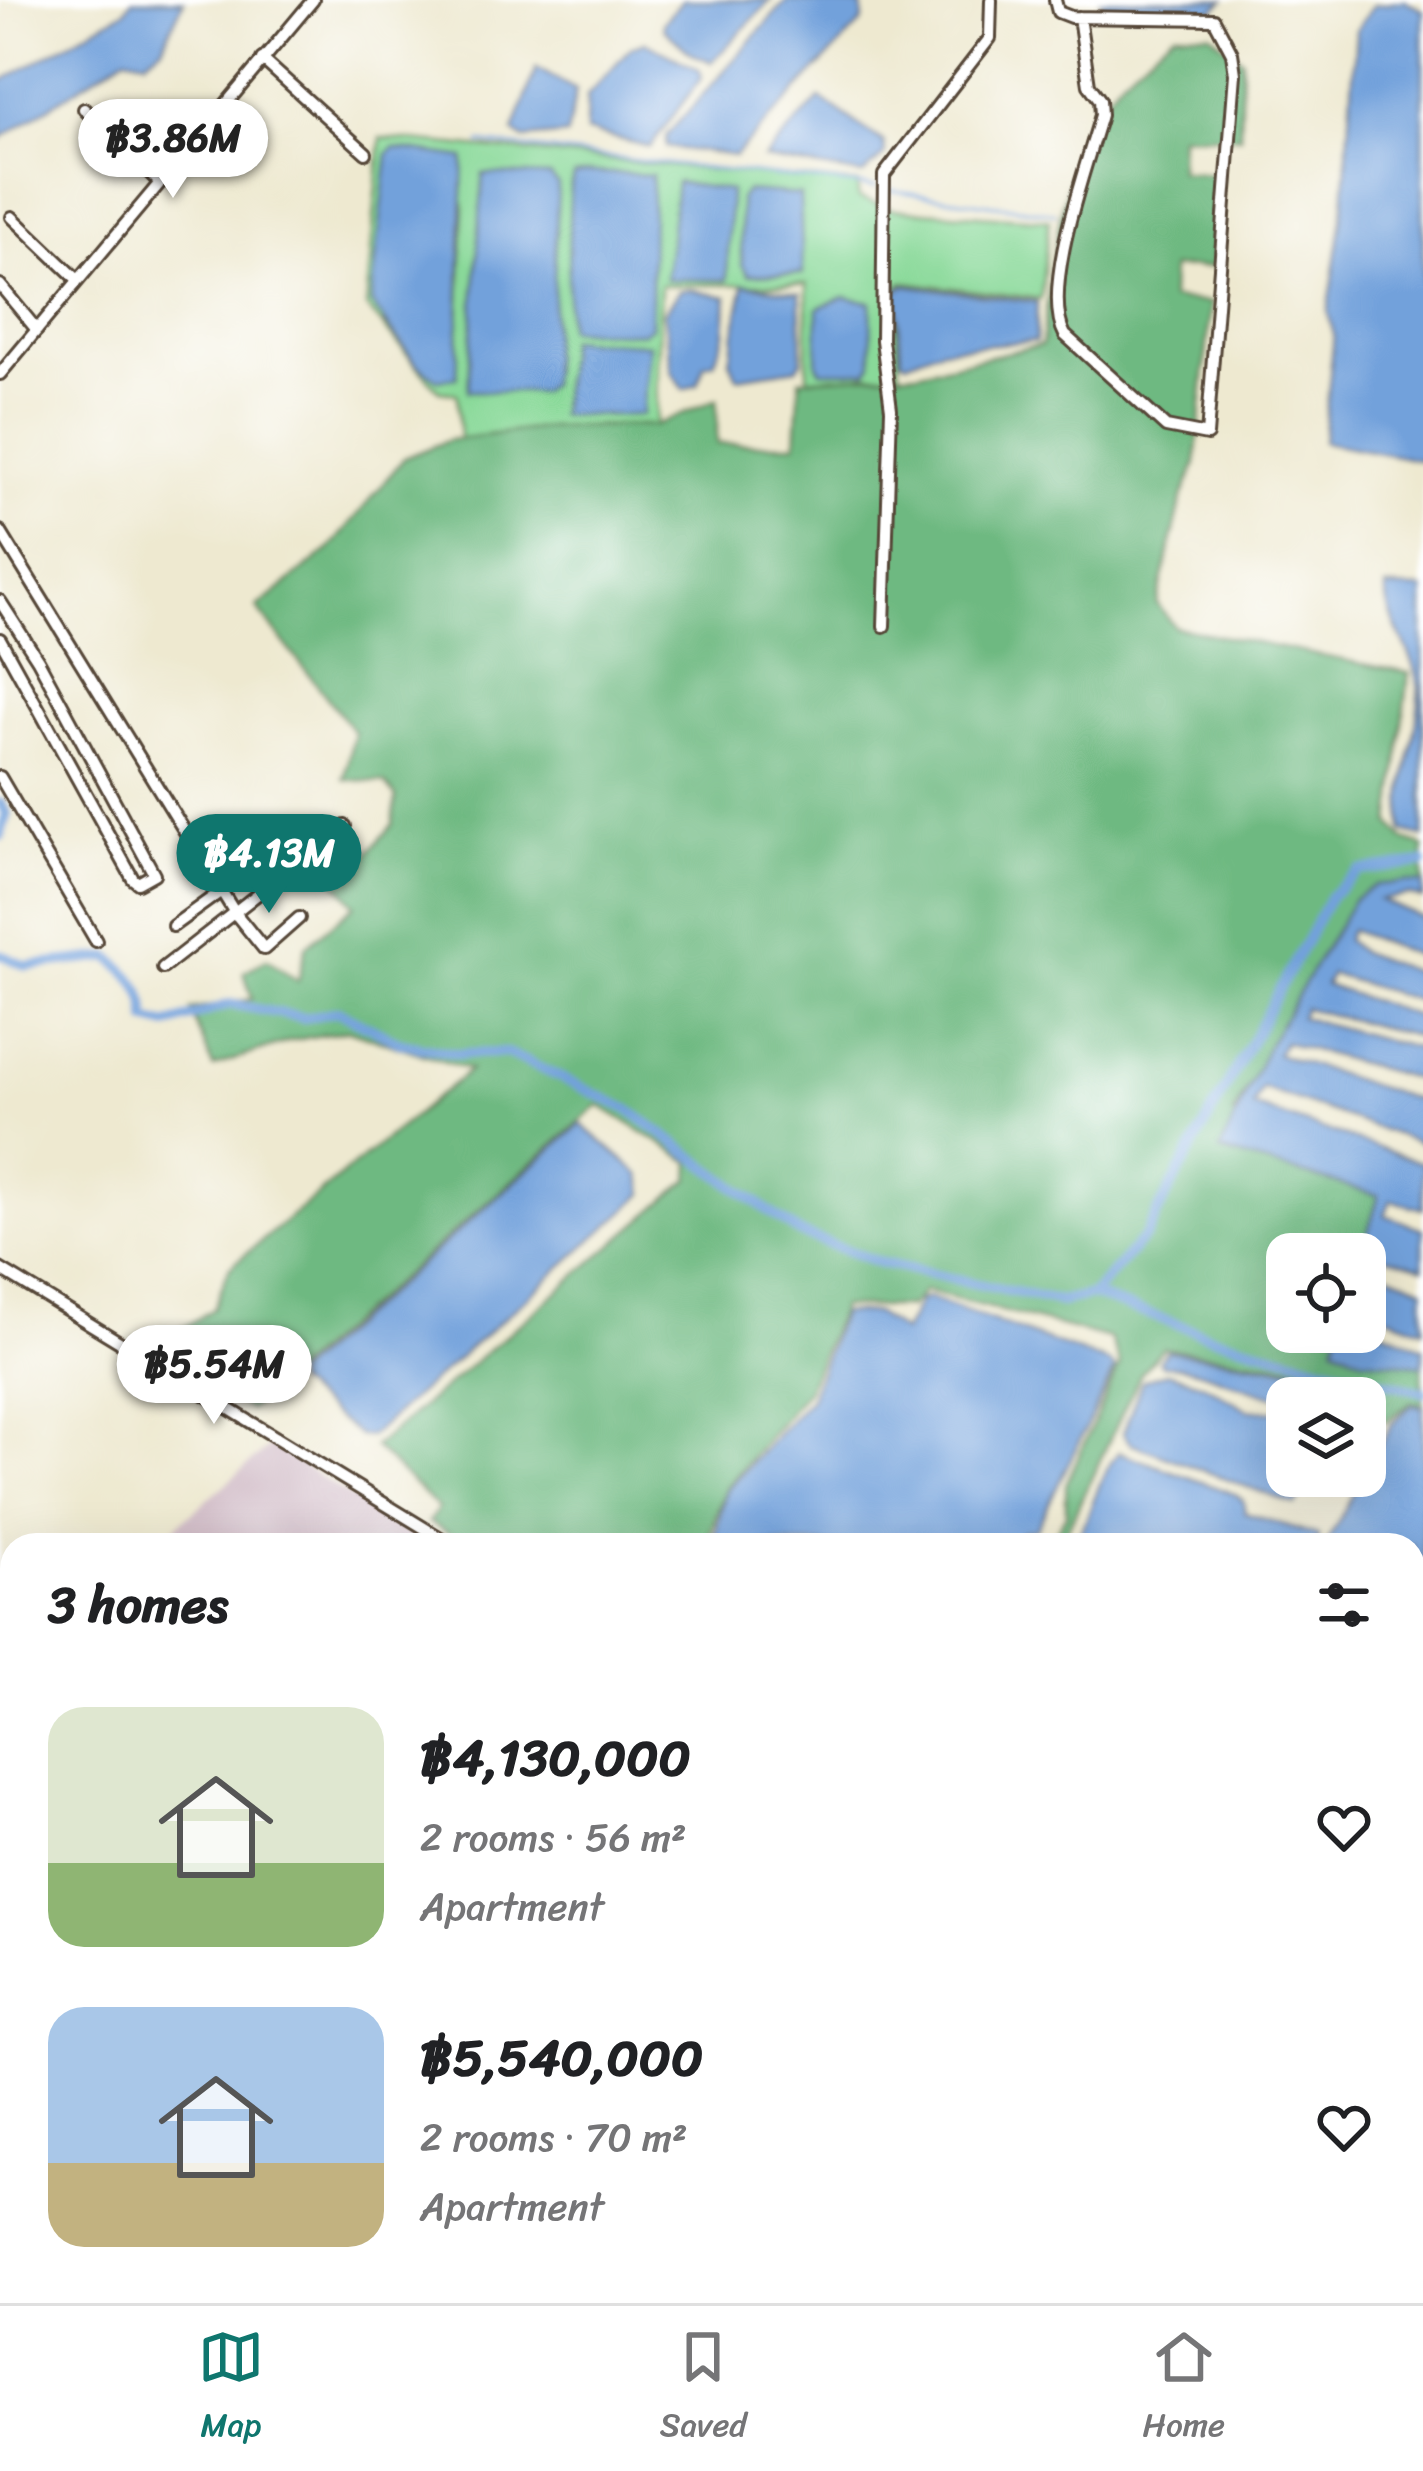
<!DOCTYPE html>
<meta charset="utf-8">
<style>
:root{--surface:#fff;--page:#f6f6f6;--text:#202124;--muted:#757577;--line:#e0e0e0;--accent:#0f766e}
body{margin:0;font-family:Sriracha,sans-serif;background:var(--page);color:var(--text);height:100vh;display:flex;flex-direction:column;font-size:45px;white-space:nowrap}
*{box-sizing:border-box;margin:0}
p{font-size:39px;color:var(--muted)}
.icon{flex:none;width:66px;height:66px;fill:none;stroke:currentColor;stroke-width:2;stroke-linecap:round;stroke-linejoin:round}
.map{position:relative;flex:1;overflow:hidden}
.panel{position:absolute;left:0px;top:1533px;width:1425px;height:771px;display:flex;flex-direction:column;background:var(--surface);border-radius:36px 36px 0 0;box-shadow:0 12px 48px #0002}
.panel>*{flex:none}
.buttons{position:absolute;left:1266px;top:1233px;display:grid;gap:24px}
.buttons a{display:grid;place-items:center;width:120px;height:120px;border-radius:24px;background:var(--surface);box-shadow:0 12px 48px #0002;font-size:60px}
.price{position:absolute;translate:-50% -102px;padding:0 27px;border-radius:42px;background:#fff;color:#222;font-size:39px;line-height:78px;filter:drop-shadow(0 3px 6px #0008)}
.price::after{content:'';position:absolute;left:50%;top:72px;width:36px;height:27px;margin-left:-18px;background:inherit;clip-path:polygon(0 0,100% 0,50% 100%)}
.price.current{background:var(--accent);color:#fff}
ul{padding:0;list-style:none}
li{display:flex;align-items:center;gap:36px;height:300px;padding:0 48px}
li span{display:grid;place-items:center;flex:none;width:336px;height:240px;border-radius:36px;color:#555}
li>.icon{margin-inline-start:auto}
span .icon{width:144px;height:144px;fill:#fffc;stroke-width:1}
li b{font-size:51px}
h2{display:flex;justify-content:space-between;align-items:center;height:144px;padding:0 48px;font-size:51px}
.dock{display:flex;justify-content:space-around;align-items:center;height:168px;border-top:3px solid var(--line);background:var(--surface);font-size:33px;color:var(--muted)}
.dock a{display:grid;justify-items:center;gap:6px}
.dock .current{color:var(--accent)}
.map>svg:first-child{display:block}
</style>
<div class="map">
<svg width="1423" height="2303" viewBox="0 0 1423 2303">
<rect width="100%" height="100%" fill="#fff"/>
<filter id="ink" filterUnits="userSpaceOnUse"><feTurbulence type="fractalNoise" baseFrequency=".00833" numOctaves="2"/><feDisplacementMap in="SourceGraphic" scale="24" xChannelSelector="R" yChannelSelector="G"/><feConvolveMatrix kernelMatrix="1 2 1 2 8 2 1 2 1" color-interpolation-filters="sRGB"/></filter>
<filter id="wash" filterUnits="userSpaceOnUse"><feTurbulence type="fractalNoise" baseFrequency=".004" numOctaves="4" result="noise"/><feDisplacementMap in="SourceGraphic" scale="48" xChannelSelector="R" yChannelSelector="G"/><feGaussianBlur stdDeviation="2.7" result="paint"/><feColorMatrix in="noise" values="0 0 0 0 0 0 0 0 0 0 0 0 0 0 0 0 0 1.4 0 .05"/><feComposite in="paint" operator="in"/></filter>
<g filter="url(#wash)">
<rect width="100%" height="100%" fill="#eee9d0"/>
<g fill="#d2bdc8">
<polygon points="271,1445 426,1545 154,1545"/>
<polygon points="12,1667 12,1824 0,1800 0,1678"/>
</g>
<path fill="#89d999" stroke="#62825c" stroke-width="3" fill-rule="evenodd" d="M381,138L858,184V198L893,209L1049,220L1041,299L904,282L894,289L900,373L807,379V284L661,285L656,425L550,427L460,439L457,394L439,391L366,307ZM464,206L457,376L438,380L383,324Z"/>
<path fill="#6eb981" stroke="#547250" stroke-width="3" d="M1175,32L1211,33L1242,59L1240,136L1180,135L1179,171L1220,175L1212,267L1171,268L1170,299L1211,303L1196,464L1182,498L1157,604L1175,627L1409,673L1391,823L1404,840L1423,846V884L1406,882L1354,899L1233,1114L1379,1195L1361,1254H1287V1332H1338L1335,1346L1364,1359L1422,1364L1423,1405L1411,1402L1386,1422L1365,1412V1398H1354L1342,1380L1294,1366L1163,1348L1141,1373L1060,1545H1048L1066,1514V1484L1120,1364L1110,1339L924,1291L910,1307H841L807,1390L725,1489L706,1545H469L429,1522L438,1508L374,1447L690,1179L691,1162L599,1105L249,1410L151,1349L213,1309L230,1267L470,1070L349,1030L289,1041L213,1067L191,1010L252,999L244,972L267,959L298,981L306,946L355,905L321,863L346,844L365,857L393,824L396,797L385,783L344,779L354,732L257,608L330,549L404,458L449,440L550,427L656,425L717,399V444H796L800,379L916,372L1042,345C1054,259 1059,150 1119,81C1135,63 1157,48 1175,32Z"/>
<g fill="#72a1db" stroke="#56667c" stroke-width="3">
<polygon points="132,0 184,0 162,47 146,60 126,56 0,139 0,82 124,11"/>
<polygon points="682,0 771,0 712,62 692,54 664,29 663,23"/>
<polygon points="787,0 862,6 863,21 735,156 666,147 666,136"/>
<polygon points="1101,0 1224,0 1213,11 1106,14"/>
<polygon points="1405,0 1423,11 1423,461 1323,442 1334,335 1328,313 1344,204 1356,31 1373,5"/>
<polygon points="645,42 699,69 702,77 650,147 586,131 587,96 631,47"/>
<polygon points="536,68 576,90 567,135 524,139 514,132"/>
<polygon points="820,98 884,143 885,155 863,175 764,159"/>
<polygon points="394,148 464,158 457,377 438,380 416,363 371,303 388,154"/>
<polygon points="590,172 652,175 651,327 642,333 567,329 570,187 574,175"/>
<polygon points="483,174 550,176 558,184 550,385 540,392 468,391"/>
<polygon points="676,182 730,191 727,280 666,279"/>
<polygon points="746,191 800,195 803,274 749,275 742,265 740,198"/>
<polygon points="744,284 800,293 802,360 797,368 737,377 730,360"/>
<polygon points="905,285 1037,302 1036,341 941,348 906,362 901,358 897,291"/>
<polygon points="689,289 727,297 725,334 714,362 704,364 698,384 684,389 672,372 664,313 679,291"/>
<polygon points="844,297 871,302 872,363 867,371 821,371 817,364 818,308"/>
<polygon points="568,339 649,344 642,415 559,415"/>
<path d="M1386,588L1423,589V837L1403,831C1398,779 1419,739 1419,692C1418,652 1387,628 1386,588Z"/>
<polygon points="1406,882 1423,884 1423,899 1409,895 1380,900 1423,918 1423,958 1350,930 1346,940 1360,952 1423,975 1423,1002 1331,974 1325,985 1423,1018 1423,1038 1304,1008 1300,1017 1423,1050 1423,1081 1284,1042 1277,1054 1423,1102 1423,1144 1262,1088 1253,1106 1423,1163 1423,1209 1391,1200 1385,1215 1423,1229 1423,1267 1378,1254 1377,1269 1423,1287 1423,1329 1365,1308 1361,1254 1379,1195 1220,1151 1269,1043 1354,899 1376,885"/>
<polygon points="581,1124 641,1175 644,1194 370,1436 359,1436 295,1384 294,1375"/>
<polygon points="928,1298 1110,1363 1115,1369 1036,1529 1021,1532 1020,1545 712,1545 726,1491 810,1398 841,1313 875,1313 903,1332 920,1300"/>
<polygon points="1365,1322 1423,1347 1423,1365 1364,1359 1334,1346 1338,1332 1365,1332"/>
<path d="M1167,1351L1297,1369L1341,1383L1350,1398C1330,1398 1301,1402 1284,1398C1241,1390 1205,1366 1162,1365L1159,1361Z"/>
<polygon points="1167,1372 1204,1384 1247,1409 1287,1413 1287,1476 1314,1476 1295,1505 1130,1443 1123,1433 1142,1381"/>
<polygon points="1412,1404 1423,1407 1423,1650 1413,1647 1413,1545 1325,1545 1392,1424"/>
<path d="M1119,1452L1235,1494L1243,1500L1245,1513L1318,1535V1542L1071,1545C1093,1519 1095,1478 1119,1452Z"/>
<polygon points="1413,1708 1423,1710 1423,1791 1413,1790"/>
<polygon points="0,1800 12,1824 12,2292 250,2292 257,2303 0,2303"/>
<polygon points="1050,2292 1185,2292 1182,2303 1047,2303"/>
</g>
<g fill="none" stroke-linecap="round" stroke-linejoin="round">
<g stroke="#72a1db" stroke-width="3">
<polyline points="480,143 875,187"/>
<polyline points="890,190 1055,213"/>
</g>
<g stroke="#72a1db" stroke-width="10">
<polyline points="0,803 7,814 0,836"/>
<path d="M0,954L26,966L110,957C132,976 147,990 147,1020L167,1025L230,1004L304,1018L338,1011L401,1043L458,1054L507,1053L628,1109L799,1233L881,1263L1060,1302L1092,1295L1145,1236L1330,896L1359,871L1423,863"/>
<polyline points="1092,1295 1211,1336 1423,1392"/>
<polyline points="1413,1866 1423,1851"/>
</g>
</g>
</g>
<g filter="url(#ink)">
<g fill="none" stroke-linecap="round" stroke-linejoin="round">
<defs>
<g id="minor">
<path d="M1055,0L1058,12L1071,17L1214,19L1232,53L1235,74L1207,435L1166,427L1065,335C1040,290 1087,165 1101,115L1100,100L1089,85L1079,17"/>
<polyline points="262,59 366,153"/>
<polyline points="84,109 158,181"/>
<polyline points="12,217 78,280"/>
<polyline points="0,285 37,330"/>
<polyline points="0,374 313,0"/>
<polyline points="0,531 235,913 264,949 299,918"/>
<polyline points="0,601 38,660 154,874 138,883 133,879 0,639"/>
<polyline points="884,626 891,409 882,340 884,175 990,38 991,0"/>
<polyline points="0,777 96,941"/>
<polyline points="173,926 220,892"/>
<polyline points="163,968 345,826"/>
<polyline points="0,1269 452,1545"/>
<polyline points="1413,1996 1423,1976"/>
<polyline points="1413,2125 1423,2131"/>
</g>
</defs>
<use href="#minor" stroke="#564739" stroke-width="16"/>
<use href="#minor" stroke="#fff" stroke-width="10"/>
</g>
</g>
</svg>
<div class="buttons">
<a><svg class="icon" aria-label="locate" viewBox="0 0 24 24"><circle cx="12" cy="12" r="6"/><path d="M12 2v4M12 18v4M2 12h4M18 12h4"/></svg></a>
<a><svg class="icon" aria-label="layers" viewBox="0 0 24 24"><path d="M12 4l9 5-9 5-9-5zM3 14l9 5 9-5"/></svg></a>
</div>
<b class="price" style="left:173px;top:201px">฿3.86M</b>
<b class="price current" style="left:269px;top:916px">฿4.13M</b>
<b class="price" style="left:214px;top:1427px">฿5.54M</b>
<section class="panel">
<h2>3 homes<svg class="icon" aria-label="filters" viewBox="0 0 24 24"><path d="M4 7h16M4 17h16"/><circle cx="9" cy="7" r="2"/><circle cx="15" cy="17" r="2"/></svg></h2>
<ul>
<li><span style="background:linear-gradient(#dfe7d0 65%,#8fb573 0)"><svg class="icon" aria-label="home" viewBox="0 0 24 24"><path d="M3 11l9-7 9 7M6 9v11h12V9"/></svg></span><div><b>฿4,130,000</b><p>2 rooms · 56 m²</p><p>Apartment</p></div><svg class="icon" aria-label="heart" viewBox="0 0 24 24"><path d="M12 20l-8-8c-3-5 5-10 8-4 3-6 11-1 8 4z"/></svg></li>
<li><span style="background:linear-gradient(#a9c7e8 65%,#c2b280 0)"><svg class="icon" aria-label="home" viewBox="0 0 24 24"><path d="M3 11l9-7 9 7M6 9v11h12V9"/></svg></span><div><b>฿5,540,000</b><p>2 rooms · 70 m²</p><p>Apartment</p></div><svg class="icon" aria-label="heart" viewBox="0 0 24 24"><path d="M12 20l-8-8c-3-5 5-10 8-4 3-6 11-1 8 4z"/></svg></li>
</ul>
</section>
</div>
<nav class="dock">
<a class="current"><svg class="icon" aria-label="map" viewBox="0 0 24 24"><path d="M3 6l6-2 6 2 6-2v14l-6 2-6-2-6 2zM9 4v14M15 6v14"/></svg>Map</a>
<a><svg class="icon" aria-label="saved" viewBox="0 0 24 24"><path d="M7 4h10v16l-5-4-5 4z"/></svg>Saved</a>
<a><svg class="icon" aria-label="home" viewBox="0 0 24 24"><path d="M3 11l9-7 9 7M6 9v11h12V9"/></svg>Home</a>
</nav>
